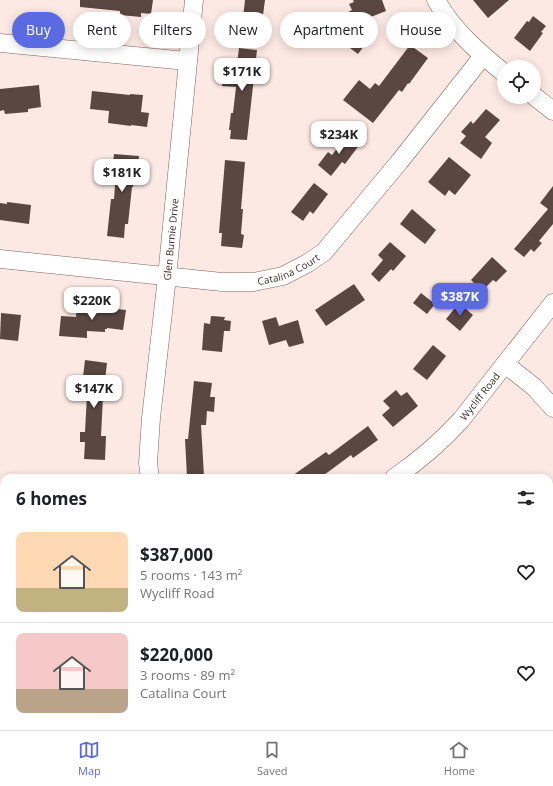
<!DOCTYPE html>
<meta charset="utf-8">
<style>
:root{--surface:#fff;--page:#f6f6f6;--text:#202124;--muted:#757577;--line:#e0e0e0;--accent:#5a6be2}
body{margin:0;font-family:"Open Sans",sans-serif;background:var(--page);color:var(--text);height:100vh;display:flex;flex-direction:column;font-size:15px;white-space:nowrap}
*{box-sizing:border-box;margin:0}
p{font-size:13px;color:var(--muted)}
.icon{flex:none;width:22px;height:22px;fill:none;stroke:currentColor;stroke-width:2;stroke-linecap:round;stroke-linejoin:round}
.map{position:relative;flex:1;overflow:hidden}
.panel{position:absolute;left:0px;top:474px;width:553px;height:256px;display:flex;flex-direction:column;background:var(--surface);border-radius:12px 12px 0 0;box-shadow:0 2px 10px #0003}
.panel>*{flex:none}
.guide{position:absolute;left:12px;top:12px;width:529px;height:36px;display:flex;gap:8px}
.buttons{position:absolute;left:497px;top:60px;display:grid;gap:8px}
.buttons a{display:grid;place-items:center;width:44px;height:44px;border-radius:50%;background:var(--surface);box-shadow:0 2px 10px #0003;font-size:20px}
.price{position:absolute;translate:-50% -34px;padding:0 9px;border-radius:8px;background:#fff;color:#222;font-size:13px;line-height:26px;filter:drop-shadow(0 1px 2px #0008)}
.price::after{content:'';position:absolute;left:50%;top:24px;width:12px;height:9px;margin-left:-6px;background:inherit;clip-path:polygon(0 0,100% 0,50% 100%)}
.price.active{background:var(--accent);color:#fff}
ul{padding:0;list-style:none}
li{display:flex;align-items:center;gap:12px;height:100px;padding:0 16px}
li+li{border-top:1px solid var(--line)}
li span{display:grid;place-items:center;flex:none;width:112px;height:80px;border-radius:8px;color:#555}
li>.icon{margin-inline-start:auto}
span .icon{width:48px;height:48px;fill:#fffc;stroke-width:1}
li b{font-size:17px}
h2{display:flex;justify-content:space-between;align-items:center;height:48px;padding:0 16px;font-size:17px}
.pill{padding:0 14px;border-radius:18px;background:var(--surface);box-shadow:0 2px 10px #0003;font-size:14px;line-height:36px}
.pill.active{background:var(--accent);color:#fff}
.menu{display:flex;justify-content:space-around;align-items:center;height:56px;border-top:1px solid var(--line);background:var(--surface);font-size:11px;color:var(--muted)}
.menu a{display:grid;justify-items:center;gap:2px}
.menu .active{color:var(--accent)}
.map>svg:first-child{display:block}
</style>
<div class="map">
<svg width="553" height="730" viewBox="0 0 553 730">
<rect width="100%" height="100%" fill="#fde9e3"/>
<g fill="#5b4742">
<polygon points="80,0 153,0 151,14 141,13 141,17 120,15 120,11 80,7"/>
<polygon points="245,0 265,0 261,30 242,27"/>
<polygon points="353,0 382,0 386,11 353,24 348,12 352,10 349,4 354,2"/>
<polygon points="473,0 509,0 488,18"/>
<polygon points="533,16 546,26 541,32 543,33 530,51 514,38 527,21 529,22"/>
<polygon points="359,36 367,42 358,54 350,48"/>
<polygon points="410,45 428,58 409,84 408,83 402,92 399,90 373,123 343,100 359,80 370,89 375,83 379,86"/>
<polygon points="239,48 257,50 247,140 230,139 231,130 229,130 231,113 233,113 236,87 222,86 224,71 236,72"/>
<polygon points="39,85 41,107 28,109 28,112 5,114 4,110 0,111 0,89"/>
<polygon points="92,91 130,95 130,94 143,95 141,112 149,113 147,127 131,125 131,126 108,123 109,111 90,109"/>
<polygon points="486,109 500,120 485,137 492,143 481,159 460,143 466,136 461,132 471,121 473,124"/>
<polygon points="348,134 360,144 345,164 342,162 331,176 318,165 328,152 332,155"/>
<polygon points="114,154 139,156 137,176 134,176 133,187 132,187 128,224 125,224 124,238 107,236 111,199 114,199 116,172 112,172"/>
<polygon points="449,157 471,175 455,195 449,190 445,196 428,182"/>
<polygon points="225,160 245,162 241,209 243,209 241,234 244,235 242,248 221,246 222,233 219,233"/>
<polygon points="314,183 328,194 313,214 310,211 303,221 291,212"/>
<polygon points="553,186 553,224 539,241 542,243 534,252 531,249 524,257 514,249 548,209 540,203"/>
<polygon points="7,202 31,205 29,224 0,220 0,203 7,204"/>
<polygon points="412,209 436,230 425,244 400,224"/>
<polygon points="390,242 406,256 393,271 391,269 379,282 371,274 383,260 378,255"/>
<polygon points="492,257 507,271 496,282 493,280 482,291 471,280"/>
<polygon points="354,284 365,300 326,326 315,310"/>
<polygon points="421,293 435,304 427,314 413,303"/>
<polygon points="459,303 473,315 460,331 446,319"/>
<polygon points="77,305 90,307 90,306 126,310 123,330 107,328 107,329 105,329 105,332 87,331 87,338 59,336 61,316 76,317"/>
<polygon points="1,313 21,315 18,341 0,339"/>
<polygon points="211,316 225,317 224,320 231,321 230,331 224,331 222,352 202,350 204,323 210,324"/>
<polygon points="276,317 279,326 298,320 304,343 289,347 286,340 269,345 262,321"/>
<polygon points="433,345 446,356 427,380 413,369"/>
<polygon points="85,360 107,363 105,380 110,381 109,393 106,392 106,397 103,397 101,436 106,436 105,460 84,459 85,442 80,442 80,432 85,432 87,395 81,394"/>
<polygon points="194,381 212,383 210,397 215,397 214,412 207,411 206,425 201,425 204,476 187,477 185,439 188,439"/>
<polygon points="396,390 401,396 407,392 418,406 393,427 382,415 390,408 383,401"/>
<polygon points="368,426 378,440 353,458 351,455 320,478 289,478 326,452 329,455"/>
</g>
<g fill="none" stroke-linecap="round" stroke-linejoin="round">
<defs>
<g id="minor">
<path d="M436,0C452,29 478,52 504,73"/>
<polyline points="0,43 187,61"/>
<polyline points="534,96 553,111"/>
<path id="s1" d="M0,259L222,282H254L283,276L308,263L324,252L400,161L483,56"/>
<polyline points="505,364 534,387 553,408"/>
<path id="s2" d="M150,478L148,463L151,418L167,277L194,0"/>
<path id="s3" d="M394,478C420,460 440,443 461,420L553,303"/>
<polyline points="0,531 4,550"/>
<polyline points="45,726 48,730"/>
<polyline points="163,726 166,730"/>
<polyline points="9,730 15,726"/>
</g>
</defs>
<use href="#minor" stroke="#7b6560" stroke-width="19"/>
<polyline stroke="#ae9e9a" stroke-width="2.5" stroke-dasharray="1 3" stroke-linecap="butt" points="453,730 459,726"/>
<use href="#minor" stroke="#fff" stroke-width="18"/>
</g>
<g text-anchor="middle" stroke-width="4" stroke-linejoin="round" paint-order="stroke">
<g font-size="10" fill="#3a302e" stroke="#fffaf8">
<text dy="4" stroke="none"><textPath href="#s2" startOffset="240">Glen Burnie Drive</textPath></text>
<text dy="4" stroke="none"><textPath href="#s1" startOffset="292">Catalina Court</textPath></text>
<text dy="4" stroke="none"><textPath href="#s3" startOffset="119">Wycliff Road</textPath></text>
</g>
</g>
</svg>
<div class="buttons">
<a><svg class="icon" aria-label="locate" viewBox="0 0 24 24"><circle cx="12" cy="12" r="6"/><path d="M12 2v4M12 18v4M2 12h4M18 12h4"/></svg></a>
</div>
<b class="price" style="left:242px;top:92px">$171K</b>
<b class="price" style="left:339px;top:155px">$234K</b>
<b class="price" style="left:122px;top:193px">$181K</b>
<b class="price active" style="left:460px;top:317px">$387K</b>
<b class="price" style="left:92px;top:321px">$220K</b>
<b class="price" style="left:94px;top:409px">$147K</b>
<div class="guide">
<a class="pill active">Buy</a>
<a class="pill">Rent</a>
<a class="pill">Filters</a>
<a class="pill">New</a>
<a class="pill">Apartment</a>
<a class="pill">House</a>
</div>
<section class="panel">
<h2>6 homes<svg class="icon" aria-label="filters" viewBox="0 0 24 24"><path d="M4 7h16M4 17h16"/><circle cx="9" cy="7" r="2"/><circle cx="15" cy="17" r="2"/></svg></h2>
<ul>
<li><span style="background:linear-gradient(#ffd9b3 70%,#c2b280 0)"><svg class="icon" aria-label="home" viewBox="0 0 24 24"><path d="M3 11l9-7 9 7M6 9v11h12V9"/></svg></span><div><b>$387,000</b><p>5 rooms · 143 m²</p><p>Wycliff Road</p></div><svg class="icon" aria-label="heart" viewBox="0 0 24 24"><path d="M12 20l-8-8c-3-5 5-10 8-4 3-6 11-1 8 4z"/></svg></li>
<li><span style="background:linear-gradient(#f6c9c9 70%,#b9a48a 0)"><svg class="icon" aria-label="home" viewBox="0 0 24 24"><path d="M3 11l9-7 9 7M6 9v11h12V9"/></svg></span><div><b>$220,000</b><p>3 rooms · 89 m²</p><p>Catalina Court</p></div><svg class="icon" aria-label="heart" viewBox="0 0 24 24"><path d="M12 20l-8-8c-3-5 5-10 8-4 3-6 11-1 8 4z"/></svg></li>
</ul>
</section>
</div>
<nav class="menu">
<a class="active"><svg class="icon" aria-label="map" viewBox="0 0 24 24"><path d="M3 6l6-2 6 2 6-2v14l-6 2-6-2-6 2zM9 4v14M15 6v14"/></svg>Map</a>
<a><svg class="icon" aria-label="saved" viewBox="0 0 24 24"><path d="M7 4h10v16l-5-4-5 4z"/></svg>Saved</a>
<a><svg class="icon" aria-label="home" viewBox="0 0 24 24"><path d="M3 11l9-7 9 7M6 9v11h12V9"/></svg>Home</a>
</nav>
